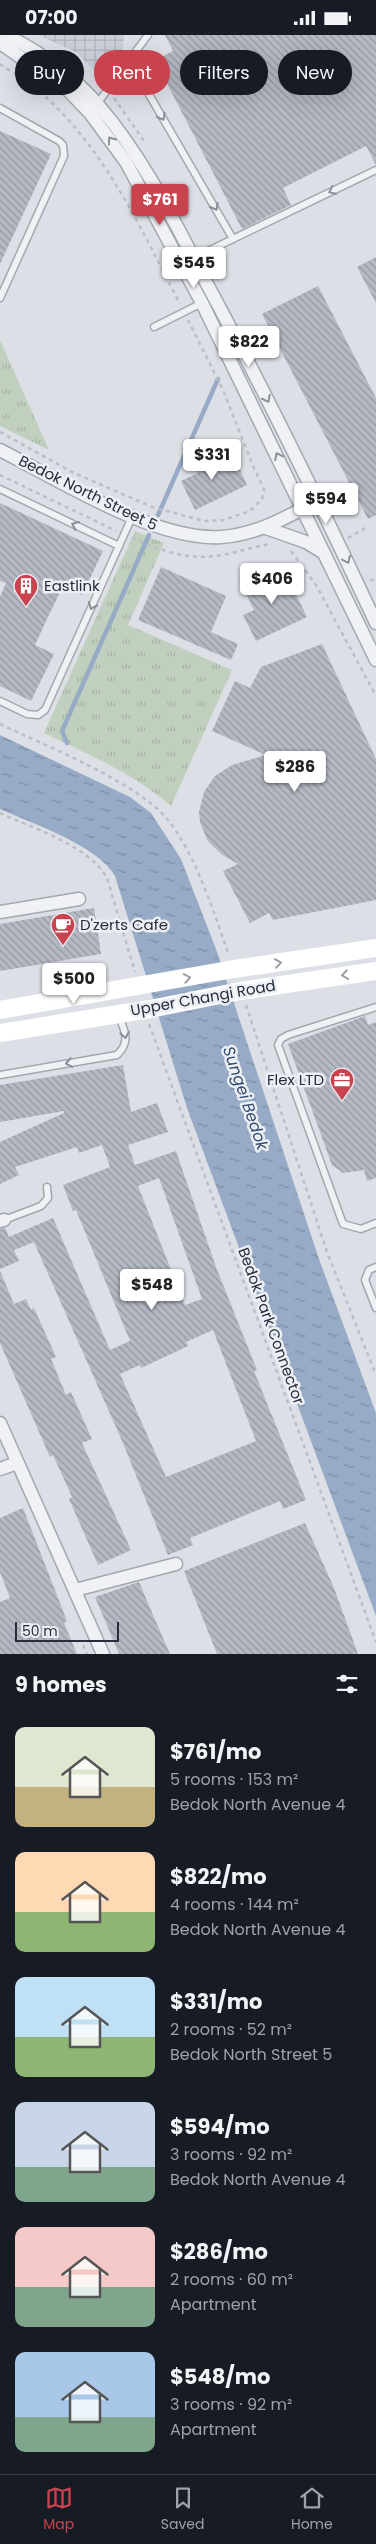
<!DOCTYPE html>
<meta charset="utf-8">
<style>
:root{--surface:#171b24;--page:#242831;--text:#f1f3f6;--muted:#9ea1a6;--line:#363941;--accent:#c9434f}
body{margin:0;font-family:Poppins,sans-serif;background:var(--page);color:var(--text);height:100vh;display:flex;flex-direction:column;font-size:19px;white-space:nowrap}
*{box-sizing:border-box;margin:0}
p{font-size:16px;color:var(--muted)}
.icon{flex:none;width:28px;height:28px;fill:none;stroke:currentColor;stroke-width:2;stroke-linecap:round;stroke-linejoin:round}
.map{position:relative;height:1619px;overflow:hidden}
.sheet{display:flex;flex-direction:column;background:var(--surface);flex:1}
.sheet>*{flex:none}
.guide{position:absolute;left:15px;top:15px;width:346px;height:45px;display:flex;gap:10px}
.scale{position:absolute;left:15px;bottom:12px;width:104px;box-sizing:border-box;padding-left:5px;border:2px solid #272d3c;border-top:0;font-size:14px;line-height:18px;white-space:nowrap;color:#272d3c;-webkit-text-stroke:4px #eceff4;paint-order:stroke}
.price{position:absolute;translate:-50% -42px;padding:0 11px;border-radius:5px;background:#fff;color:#222;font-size:16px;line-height:32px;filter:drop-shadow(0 1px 2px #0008)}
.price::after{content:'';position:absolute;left:50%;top:30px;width:15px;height:11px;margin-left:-8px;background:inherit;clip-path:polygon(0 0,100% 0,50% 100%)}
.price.on{background:var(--accent);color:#fff}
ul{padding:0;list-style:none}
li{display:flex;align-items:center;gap:15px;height:125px;padding:0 15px}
li span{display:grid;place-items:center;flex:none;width:140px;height:100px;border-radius:10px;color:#555}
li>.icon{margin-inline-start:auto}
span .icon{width:60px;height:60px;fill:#fffc;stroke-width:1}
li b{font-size:21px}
h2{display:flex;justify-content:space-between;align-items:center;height:60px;padding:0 15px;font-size:21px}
.chip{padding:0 18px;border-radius:22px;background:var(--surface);box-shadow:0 5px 20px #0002;font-size:18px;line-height:45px}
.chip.on{background:var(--accent);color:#fff}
.status{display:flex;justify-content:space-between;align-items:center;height:35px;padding:0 25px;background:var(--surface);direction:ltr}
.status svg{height:14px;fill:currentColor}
.tabs{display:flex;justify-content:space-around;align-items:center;height:70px;border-top:1px solid var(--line);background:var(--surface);font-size:14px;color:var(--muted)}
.tabs a{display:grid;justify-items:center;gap:2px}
.tabs .on{color:var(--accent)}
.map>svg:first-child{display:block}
</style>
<div class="status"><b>07:00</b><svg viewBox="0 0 49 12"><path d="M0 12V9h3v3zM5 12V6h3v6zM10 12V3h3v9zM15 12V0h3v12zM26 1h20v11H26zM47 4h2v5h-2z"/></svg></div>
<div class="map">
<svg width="376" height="1619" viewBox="0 0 376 1619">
<defs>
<pattern id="industrial-grid" width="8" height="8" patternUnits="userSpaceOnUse" patternTransform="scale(1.25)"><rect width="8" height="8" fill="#cbcfd8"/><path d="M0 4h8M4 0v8" fill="none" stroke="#aeb2ba"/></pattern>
<pattern id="grass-tufts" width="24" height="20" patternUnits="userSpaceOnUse" patternTransform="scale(1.25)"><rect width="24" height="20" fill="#c1d0be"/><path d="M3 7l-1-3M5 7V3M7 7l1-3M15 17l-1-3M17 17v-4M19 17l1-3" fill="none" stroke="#a6b3a4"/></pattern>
<pattern id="water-ripples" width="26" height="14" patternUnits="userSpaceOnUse" patternTransform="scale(1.25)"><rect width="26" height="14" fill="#98abc6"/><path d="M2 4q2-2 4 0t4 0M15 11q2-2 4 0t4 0" fill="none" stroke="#7c8ca2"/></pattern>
<pattern id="building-back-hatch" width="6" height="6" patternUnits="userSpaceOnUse" patternTransform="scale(1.25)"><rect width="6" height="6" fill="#b4b9c3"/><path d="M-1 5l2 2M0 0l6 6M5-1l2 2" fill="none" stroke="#9297a0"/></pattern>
</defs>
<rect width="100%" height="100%" fill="#dce0e6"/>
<polygon fill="url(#industrial-grid)" points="38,0 124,0 119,61 76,17"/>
<g fill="url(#grass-tufts)">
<polygon points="0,305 49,415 0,391"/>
<path d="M135,496L164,508L128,590L232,635L171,771C134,739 88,719 44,698Z"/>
</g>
<path fill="url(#water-ripples)" d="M0,700L130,762L151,778L181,824L216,914L319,1224L376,1378V1581L187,1073L115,841C97,810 33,789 0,774Z"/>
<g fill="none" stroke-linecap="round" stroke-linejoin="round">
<g stroke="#98abc6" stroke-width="4.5">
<polyline points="158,480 218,344"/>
<polyline points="67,708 62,696 149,500"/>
</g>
</g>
<g fill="url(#building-back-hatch)" fill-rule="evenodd">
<polygon points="165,0 376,0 376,130 366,111 283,153 291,170 242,194 155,25 173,16"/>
<polygon points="0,96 51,119 0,229"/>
<polygon points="376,222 376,268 357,232"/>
<polygon points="318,251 376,363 376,480 368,484 262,279"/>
<polygon points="211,415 221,436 237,428 247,450 195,475 181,446 198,438 192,424"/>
<polygon points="0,468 103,516 82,560 63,551 48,582 35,610 54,619 31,666 0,651 0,562 6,548 0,546"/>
<polygon points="161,532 226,561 211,597 238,609 231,625 138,585"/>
<polygon points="283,533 307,582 256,606 243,580 254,575 243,552"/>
<polygon points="322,609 376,724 376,865 273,885 269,878 250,888 223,836 238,829 221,819 207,805 200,787 199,777 204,757 215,741 232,730 266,720 212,696 235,646 250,653 261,632"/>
<polygon points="94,873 101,919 0,936 0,889"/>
<polygon points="365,981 368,990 376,987 376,1143 367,1146 364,1135 343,1138 332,1130 288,1009"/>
<path d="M123,1030L131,1077L157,1068L168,1097L128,1110L135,1130L176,1116L216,1232L257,1335L254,1336L306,1465L283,1474L280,1466L190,1503L193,1510L168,1520L123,1408L34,1207L14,1215L19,1226L0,1234V1194L5,1193L9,1202L53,1183L110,1315L130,1306L76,1175L73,1176L63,1150L110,1132L102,1110L79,1118L77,1112L15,1132L19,1140L0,1149V1107L64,1078V1076L0,1087V1050ZM159,1143L202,1264L185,1270L138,1151ZM213,1295L256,1406L166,1442L120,1339L140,1330L141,1333L188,1311L186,1307Z"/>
<polygon points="0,1236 14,1269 26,1264 31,1275 34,1273 56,1322 51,1324 66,1360 71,1357 92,1404 82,1408 131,1515 98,1530 69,1464 72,1462 53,1420 50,1422 0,1308"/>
<polygon points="23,1473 67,1586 64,1588 77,1619 0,1619 0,1567 10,1563 0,1537 0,1483"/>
<polygon points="305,1488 334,1553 358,1619 217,1619 184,1536"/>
<polygon points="139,1547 153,1580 170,1619 119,1619 95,1562"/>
</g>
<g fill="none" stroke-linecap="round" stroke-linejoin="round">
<defs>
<g id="lane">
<polyline points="129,25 233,204"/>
<polyline points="97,69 148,0"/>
<polyline points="0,73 59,106 63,110 64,121 0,263"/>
<polyline points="181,229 376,135"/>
<polyline points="154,292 202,268"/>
<polyline points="0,454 119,511"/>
<polyline points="0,666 27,679 38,680 45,675 132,482"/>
<polyline points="376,972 288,1000 281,1004 278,1010 343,1189 361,1194 376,1188"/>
<path d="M0,1040L117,1020C131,1007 125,995 118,980"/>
<polyline points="4,1185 41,1171 48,1163 47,1152"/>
<polyline points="376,1232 369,1235 365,1245 376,1273"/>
</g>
<g id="street">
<path d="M6,0C40,17 75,42 99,71C144,123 175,188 207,249C267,360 322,473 376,588"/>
<polyline points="0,8 68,55 90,78 126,127 202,268 376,625"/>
<path d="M0,415C59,445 155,506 221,502C254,500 281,485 310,470"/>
<polyline points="266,493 306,507 324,518"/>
<polyline points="0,877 79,864"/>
<polyline points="0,1186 4,1185"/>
<polyline points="0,1388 103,1619"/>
<polyline points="0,1434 17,1428"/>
<polyline points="75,1555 176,1529"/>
</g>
</defs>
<use href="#lane" stroke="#a2a7b0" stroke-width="9"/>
<use href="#street" stroke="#a2a7b0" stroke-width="15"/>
<g stroke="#bbbec5" stroke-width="2.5" stroke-dasharray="4 4" stroke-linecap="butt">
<path d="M0,29C12,38 27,45 38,55C105,113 140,192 180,269"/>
<polyline points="114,63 144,106"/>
<polyline points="0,397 72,437 152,472 204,486 224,485 250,476 262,464 264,454 253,431 223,355 188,285"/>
<polyline points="0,440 116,496"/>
<path d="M132,503C162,516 189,526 222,520C239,517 255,511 272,509"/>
<polyline points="348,503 369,491"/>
<polyline points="291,516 316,550 376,661"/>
<polyline points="370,546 376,543"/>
<path d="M0,689C46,711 137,747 168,785C195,818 215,880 229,921"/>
<path d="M0,778C34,794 88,810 107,843L135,937"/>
<polyline points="246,970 327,1217 376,1340"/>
<polyline points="149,989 376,1607"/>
<polyline points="83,1610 87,1619"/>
</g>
<use href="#lane" stroke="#eff1f5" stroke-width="6"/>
<use href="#street" stroke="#eff1f5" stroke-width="12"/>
<g stroke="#fff" stroke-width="18">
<polyline points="0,975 234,934 376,913"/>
<polyline points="0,998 150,974 240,956 376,936"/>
</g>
</g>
<defs><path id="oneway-chevron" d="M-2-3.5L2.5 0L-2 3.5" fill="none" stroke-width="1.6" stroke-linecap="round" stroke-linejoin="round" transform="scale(1.25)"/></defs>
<g stroke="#8b8f98">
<use href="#oneway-chevron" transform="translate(162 82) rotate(60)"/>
<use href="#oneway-chevron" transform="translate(111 105) rotate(-126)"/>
<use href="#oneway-chevron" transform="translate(332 156) rotate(154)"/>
<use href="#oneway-chevron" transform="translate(215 172) rotate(60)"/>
<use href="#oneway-chevron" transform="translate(267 364) rotate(63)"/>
<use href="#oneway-chevron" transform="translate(278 421) rotate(-116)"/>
<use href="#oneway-chevron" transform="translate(75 490) rotate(-155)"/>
<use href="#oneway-chevron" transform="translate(347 525) rotate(65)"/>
<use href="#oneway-chevron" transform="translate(92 571) rotate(114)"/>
<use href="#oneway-chevron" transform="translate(125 1000) rotate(80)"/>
<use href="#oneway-chevron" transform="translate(69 1028) rotate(170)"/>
</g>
<g stroke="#9ea0a7">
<use href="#oneway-chevron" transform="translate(278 928) rotate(-8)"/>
<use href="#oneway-chevron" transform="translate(345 940) rotate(172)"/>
<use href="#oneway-chevron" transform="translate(187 943) rotate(-10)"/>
</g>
<defs>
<symbol id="building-pin" viewBox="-11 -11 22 30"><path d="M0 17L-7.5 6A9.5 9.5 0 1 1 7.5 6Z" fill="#c9434f" stroke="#eceff4"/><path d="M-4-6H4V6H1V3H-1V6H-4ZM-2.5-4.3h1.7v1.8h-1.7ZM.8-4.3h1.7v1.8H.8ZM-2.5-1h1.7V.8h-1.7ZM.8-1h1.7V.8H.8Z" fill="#fff"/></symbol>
<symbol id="cafe-pin" viewBox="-11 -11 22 30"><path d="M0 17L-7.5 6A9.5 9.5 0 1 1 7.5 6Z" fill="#c9434f" stroke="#eceff4"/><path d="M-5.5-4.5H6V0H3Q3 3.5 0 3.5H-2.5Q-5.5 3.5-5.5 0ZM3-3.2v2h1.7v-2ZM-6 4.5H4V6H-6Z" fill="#fff"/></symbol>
<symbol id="office-pin" viewBox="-11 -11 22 30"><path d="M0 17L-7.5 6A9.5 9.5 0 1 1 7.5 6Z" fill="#c9434f" stroke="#eceff4"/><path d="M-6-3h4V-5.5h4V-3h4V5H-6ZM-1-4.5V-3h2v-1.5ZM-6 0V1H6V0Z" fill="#fff"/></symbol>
</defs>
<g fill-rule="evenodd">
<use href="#building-pin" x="12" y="537" width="28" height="38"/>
<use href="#cafe-pin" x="49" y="876" width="28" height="38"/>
<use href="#office-pin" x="328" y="1031" width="28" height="38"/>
</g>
<g text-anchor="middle" stroke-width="5" stroke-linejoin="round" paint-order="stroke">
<g font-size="15" fill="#272d3c" stroke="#eceff4">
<text transform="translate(88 458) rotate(26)" y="5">Bedok North Street 5</text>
<text transform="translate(203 963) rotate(-10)" y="5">Upper Changi Road</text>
<text transform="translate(271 1291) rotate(70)" y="5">Bedok Park Connector</text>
</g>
<g font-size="15" fill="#272d3c" stroke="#eceff4" text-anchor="start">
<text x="44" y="556">Eastlink</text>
<text x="80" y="895">D'zerts Cafe</text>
<text x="324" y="1050" text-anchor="end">Flex LTD</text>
</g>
<g font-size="16" font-style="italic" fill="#32496e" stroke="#eceff4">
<text transform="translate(246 1063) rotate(71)" y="6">Sungei Bedok</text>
</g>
</g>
</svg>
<div class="scale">50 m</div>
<b class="price on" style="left:160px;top:191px">$761</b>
<b class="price" style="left:194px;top:254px">$545</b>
<b class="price" style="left:249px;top:333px">$822</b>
<b class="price" style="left:212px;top:446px">$331</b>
<b class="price" style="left:326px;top:490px">$594</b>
<b class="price" style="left:272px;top:570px">$406</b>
<b class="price" style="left:295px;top:758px">$286</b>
<b class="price" style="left:74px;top:970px">$500</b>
<b class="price" style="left:152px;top:1276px">$548</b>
<div class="guide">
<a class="chip">Buy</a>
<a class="chip on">Rent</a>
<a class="chip">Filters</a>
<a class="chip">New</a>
</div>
</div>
<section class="sheet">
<h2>9 homes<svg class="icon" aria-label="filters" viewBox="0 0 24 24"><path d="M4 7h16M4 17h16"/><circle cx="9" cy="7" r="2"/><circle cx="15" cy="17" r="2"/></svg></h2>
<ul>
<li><span style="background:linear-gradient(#dfe7d0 60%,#c2b280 0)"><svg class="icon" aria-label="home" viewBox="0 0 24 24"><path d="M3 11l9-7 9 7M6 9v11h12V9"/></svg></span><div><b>$761/mo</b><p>5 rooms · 153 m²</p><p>Bedok North Avenue 4</p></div></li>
<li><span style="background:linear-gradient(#ffd9b3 60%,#8fb573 0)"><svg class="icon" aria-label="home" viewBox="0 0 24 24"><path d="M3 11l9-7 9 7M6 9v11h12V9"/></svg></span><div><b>$822/mo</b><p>4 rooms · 144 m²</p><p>Bedok North Avenue 4</p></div></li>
<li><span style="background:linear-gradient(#bfe0f5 60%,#8fb573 0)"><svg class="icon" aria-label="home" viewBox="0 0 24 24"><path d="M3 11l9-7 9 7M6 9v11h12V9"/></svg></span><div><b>$331/mo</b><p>2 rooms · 52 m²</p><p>Bedok North Street 5</p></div></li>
<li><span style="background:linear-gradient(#c9d6e8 65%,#7fa58c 0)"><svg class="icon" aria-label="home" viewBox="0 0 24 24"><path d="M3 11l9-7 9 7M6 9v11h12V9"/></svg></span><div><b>$594/mo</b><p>3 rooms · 92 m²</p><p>Bedok North Avenue 4</p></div></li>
<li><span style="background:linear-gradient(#f6c9c9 60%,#7fa58c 0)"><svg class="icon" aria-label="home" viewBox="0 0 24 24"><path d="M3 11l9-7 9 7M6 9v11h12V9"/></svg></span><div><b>$286/mo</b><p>2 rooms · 60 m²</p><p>Apartment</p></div></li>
<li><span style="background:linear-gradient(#a9c7e8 65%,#7fa58c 0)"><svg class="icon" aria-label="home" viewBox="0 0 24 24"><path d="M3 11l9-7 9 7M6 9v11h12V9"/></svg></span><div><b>$548/mo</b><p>3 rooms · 92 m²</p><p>Apartment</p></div></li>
</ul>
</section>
<nav class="tabs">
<a class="on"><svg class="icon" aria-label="map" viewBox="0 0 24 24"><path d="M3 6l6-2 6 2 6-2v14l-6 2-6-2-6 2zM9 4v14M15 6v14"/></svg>Map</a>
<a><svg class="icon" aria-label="saved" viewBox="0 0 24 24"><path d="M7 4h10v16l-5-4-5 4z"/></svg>Saved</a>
<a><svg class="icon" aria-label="home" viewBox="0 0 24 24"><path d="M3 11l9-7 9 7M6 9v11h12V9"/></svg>Home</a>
</nav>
